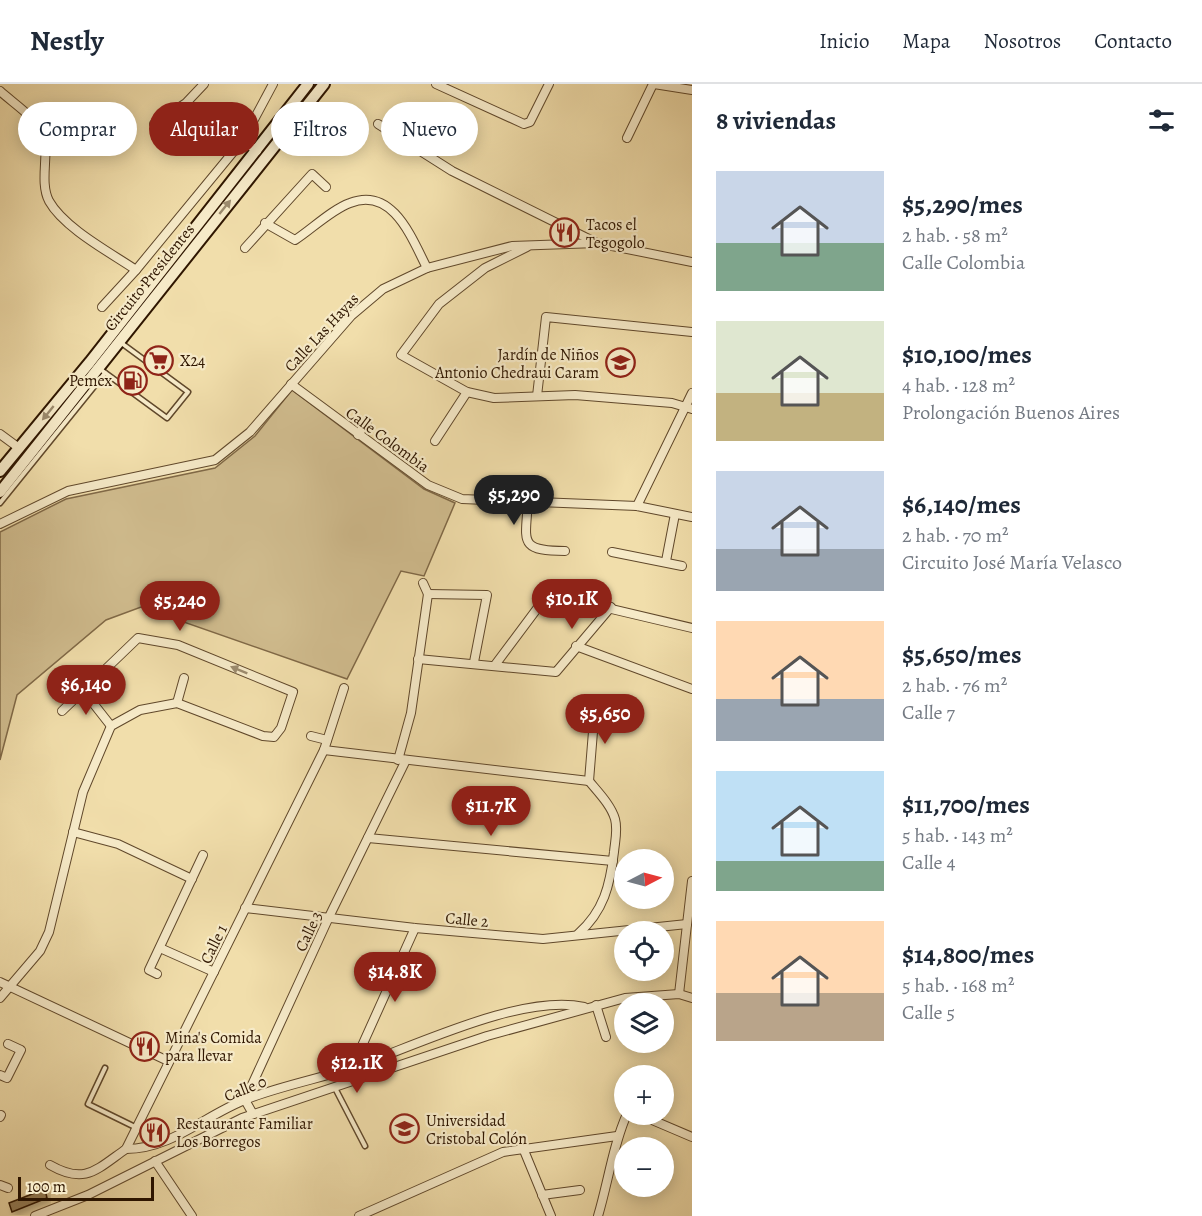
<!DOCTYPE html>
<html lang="es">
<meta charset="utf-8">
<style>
:root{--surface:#fff;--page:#f2f2f3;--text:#1f2937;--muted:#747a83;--line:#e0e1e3;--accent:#8f2418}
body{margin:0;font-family:Alegreya,serif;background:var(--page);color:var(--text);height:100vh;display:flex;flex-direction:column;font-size:22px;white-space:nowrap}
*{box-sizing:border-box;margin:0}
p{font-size:20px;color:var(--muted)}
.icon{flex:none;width:33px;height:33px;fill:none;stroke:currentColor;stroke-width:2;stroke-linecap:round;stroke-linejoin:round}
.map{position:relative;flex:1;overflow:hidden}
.side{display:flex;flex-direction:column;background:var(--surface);width:510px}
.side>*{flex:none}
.guide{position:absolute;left:18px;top:18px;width:570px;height:54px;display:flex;gap:12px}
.needle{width:39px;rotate:84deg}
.buttons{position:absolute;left:614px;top:765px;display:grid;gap:12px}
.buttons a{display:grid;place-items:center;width:60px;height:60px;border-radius:50%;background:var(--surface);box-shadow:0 3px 15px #0003;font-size:30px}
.scale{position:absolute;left:18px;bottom:15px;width:136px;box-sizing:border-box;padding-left:6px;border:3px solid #2f1600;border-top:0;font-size:16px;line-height:21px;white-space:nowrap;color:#2f1600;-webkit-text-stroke:4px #f6eac8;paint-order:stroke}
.price{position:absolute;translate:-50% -51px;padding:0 14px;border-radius:21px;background:var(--accent);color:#fff;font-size:20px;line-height:39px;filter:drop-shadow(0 2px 3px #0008)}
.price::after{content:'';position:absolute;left:50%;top:36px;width:18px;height:14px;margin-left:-9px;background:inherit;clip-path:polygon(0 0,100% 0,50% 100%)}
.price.on{background:#222;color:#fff}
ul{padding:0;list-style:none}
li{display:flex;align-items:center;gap:18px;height:150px;padding:0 24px}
li span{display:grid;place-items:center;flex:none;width:168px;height:120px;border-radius:0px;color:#555}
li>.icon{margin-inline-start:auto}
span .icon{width:72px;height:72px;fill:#fffc;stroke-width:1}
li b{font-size:26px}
h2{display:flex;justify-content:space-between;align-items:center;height:72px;padding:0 24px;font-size:26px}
.tag{padding:0 21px;border-radius:27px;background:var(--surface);box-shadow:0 3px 15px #0003;font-size:21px;line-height:54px}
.tag.on{background:var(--accent);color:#fff}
header{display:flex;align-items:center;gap:36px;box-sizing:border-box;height:84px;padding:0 30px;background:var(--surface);border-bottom:2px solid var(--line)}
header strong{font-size:28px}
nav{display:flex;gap:33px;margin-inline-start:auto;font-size:21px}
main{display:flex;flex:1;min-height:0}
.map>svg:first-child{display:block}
</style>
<header>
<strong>Nestly</strong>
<nav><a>Inicio</a><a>Mapa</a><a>Nosotros</a><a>Contacto</a></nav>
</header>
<main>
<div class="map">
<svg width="692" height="1132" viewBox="0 0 692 1132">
<defs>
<filter id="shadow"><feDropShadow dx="3.5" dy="3.5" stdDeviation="3" flood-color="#0004"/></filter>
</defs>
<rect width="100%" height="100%" fill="#f1deab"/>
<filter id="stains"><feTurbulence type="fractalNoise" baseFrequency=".00333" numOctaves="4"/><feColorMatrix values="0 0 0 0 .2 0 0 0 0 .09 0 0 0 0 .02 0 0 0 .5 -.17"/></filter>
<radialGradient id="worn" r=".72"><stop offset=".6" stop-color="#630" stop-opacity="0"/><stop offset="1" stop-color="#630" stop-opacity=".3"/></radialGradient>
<polygon fill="#d0bc8e" stroke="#806947" stroke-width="1.5" points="292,306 424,405 455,419 424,492 401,487 347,595 141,523 106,536 17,611 0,676 0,448 66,415 215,384 255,352"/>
<polygon fill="#947e59" stroke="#2f1600" stroke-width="1.5" filter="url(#shadow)" points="45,1105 47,1114 12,1128 9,1119"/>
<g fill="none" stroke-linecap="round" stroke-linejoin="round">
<defs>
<g id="service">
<polyline points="100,285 167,334 188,308 120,258"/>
<polyline points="0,419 105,289"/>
<polyline points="105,984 88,1020 135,1043"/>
<polyline points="335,1004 365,1062"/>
</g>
<g id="minor">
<polyline points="436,0 524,40 530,38 549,0"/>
<polyline points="654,0 692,6"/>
<path d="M0,7C12,18 32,31 41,45C52,63 38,96 49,117C64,144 111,169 136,186"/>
<polyline points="154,40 186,19 204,0"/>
<polyline points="378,40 452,87 595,158"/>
<polyline points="627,54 653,0"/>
<polyline points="257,67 243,56 273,0"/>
<path d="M265,139L295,156C312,145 331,126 350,119C393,102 412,155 427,184"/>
<polyline points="527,163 485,184 439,220 401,271 467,308 494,314 575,311 672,319 692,325"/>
<polyline points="245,164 312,90 326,103"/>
<polyline points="102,223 136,186 243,56"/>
<polyline points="291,300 428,401 462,415 637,422 692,433"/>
<polyline points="537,312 546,233 692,248"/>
<polyline points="0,350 19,364"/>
<polyline points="358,351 367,338"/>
<polyline points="435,357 467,308"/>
<path d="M528,416C526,457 517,467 565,467"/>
<polyline points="637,422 692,309"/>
<polyline points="0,440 68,407 215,376 250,348 351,232 383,205 427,184 512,162 597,159 692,178"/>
<polyline points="612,468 682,482"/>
<polyline points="666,477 675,430"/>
<polyline points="423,499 428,510"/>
<polyline points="428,510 487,511 474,578"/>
<polyline points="576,562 692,605"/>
<polyline points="418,575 556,588 611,523"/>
<polyline points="495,581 548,510 692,544"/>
<polyline points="82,605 111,642"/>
<polyline points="177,619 184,594"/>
<polyline points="311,652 327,656"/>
<polyline points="324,666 589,697"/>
<polyline points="398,676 411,629 428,510"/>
<polyline points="589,697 595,623"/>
<polyline points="73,748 118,760 192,795"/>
<polyline points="368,754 613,777"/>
<polyline points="245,824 415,844 543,855 687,840"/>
<path d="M578,850C604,827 610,801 614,768C615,757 618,746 615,735C611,721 598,708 589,697"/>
<polyline points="160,864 214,888"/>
<polyline points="157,890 149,886 203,771"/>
<polyline points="0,898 168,977"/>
<polyline points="679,910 692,797"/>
<polyline points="0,914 40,867 49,848 83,708 111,642 140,626 177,619 263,652 274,653 281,644 293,608 178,561 138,554 62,627"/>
<polyline points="596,921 606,953"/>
<polyline points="352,984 415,844"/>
<polyline points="0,991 7,994 21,966 8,960"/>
<polyline points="253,1030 245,1016 329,833 406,676"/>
<polyline points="638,1030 692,1053"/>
<polyline points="0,1033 1,1031"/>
<polyline points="523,1064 551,1132"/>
<path d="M126,1065C172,1065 205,1031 247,1015C281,1002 317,995 352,984C413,963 522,909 584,923"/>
<polyline points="155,1077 192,1132"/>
<path d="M50,1081C85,1101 96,1086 126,1065L324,666L344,604"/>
<polyline points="0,1101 8,1104"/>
<polyline points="542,1111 580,1106"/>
<polyline points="35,1132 88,1111 242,1034 487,952 625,914 679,910 692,914"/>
<polyline points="359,1132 503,1068 617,1052"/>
<path d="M598,1132C608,1099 613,1061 627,1030"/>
</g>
<g id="secondary">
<polyline points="0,387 90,278 308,0"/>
<polyline points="0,408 324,0"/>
</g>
</defs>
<use href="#service" stroke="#60482b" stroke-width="7"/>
<use href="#minor" stroke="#60482b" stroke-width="10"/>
<use href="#secondary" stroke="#2f1600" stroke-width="14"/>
<use href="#service" stroke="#f6eac8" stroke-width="4"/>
<use href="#minor" stroke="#f6eac8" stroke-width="8"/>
<use href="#secondary" stroke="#f6eac8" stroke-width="10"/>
</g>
<defs><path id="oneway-solid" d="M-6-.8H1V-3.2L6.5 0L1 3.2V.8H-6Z" transform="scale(1.5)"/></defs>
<g fill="#9c8b6e">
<use href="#oneway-solid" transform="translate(225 123) rotate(-51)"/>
<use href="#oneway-solid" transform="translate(48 329) rotate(129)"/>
<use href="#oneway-solid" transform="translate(239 586) rotate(-158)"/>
</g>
<defs>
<symbol id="restaurant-ring" viewBox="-11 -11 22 22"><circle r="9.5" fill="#f6eac8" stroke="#8f2418" stroke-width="1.5"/><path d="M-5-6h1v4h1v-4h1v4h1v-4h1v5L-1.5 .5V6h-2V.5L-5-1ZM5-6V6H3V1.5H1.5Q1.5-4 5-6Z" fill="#8f2418"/></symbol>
<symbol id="supermarket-ring" viewBox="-11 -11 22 22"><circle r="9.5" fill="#f6eac8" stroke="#8f2418" stroke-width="1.5"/><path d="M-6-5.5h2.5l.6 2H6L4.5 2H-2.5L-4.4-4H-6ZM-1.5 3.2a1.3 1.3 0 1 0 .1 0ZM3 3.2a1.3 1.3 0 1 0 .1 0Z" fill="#8f2418"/></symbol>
<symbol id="school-ring" viewBox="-11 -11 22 22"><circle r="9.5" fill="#f6eac8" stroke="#8f2418" stroke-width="1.5"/><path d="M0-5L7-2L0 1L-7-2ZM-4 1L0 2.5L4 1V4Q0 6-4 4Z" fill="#8f2418"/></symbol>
<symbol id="fuel-ring" viewBox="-11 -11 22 22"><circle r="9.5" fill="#f6eac8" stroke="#8f2418" stroke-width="1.5"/><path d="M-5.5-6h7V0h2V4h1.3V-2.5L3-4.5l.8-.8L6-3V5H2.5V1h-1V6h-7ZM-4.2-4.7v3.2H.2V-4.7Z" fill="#8f2418"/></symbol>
</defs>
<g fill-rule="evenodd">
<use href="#restaurant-ring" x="548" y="132" width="33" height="33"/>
<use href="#supermarket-ring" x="142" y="260" width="33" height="33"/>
<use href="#school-ring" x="604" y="262" width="33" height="33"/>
<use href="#fuel-ring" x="116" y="280" width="33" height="33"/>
<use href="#restaurant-ring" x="128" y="946" width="33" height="33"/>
<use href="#school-ring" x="388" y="1028" width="33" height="33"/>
<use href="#restaurant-ring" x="138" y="1032" width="33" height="33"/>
</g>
<g text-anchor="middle" stroke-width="4.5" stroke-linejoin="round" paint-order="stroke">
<g font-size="16" fill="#2f1600" stroke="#f6eac8" text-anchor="start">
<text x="586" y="146">Tacos el<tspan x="586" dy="18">Tegogolo</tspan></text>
<text x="599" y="276" text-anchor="end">Jardín de Niños<tspan x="599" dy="18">Antonio Chedraui Caram</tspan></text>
<text x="180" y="282">X24</text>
<text x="112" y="302" text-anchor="end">Pemex</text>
<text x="165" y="959">Mina's Comida<tspan x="165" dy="18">para llevar</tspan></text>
<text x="426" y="1042">Universidad<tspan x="426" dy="18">Cristobal Colón</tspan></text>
<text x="176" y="1045">Restaurante Familiar<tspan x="176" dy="18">Los Borregos</tspan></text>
</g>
<g font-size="16" fill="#2f1600" stroke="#f6eac8">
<text transform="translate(149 193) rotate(-51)" y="6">Circuito Presidentes</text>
<text transform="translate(321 248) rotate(-47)" y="6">Calle Las Hayas</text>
<text transform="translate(388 355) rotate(36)" y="6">Calle Colombia</text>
<text transform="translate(467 835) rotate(5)" y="6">Calle 2</text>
<text transform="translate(308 847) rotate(-65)" y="6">Calle 3</text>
<text transform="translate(213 860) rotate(-64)" y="6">Calle 1</text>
<text transform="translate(245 1004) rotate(-22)" y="6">Calle 0</text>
</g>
</g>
<rect width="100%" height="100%" filter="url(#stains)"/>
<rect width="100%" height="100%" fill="url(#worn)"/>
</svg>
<div class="buttons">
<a><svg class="needle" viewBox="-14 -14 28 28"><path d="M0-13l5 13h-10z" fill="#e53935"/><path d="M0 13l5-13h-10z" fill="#747a83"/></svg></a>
<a><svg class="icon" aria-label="locate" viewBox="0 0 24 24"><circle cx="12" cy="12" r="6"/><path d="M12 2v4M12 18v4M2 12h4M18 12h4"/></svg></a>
<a><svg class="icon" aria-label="layers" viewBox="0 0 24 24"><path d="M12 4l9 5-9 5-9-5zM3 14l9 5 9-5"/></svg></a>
<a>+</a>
<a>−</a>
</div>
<div class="scale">100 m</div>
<b class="price on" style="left:514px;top:442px">$5,290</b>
<b class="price" style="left:572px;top:546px">$10.1K</b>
<b class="price" style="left:180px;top:548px">$5,240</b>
<b class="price" style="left:86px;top:632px">$6,140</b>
<b class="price" style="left:605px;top:661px">$5,650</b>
<b class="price" style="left:491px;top:753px">$11.7K</b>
<b class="price" style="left:395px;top:919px">$14.8K</b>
<b class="price" style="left:357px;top:1010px">$12.1K</b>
<div class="guide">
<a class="tag">Comprar</a>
<a class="tag on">Alquilar</a>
<a class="tag">Filtros</a>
<a class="tag">Nuevo</a>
</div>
</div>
<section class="side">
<h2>8 viviendas<svg class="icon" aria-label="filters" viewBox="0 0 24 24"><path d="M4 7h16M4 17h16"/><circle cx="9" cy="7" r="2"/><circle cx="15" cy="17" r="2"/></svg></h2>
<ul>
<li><span style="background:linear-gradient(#c9d6e8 60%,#7fa58c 0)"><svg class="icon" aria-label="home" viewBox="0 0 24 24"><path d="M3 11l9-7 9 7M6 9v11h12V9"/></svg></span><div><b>$5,290/mes</b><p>2 hab. · 58 m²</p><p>Calle Colombia</p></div></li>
<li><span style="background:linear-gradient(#dfe7d0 60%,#c2b280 0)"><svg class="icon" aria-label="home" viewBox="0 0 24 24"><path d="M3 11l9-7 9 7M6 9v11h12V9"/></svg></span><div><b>$10,100/mes</b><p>4 hab. · 128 m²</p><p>Prolongación Buenos Aires</p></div></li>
<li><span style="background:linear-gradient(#c9d6e8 65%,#9aa5b1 0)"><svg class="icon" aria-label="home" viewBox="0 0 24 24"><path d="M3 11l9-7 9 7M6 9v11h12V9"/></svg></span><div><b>$6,140/mes</b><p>2 hab. · 70 m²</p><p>Circuito José María Velasco</p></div></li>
<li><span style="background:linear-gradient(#ffd9b3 65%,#9aa5b1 0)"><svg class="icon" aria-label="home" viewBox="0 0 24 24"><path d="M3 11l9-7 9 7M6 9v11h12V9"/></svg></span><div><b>$5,650/mes</b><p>2 hab. · 76 m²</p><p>Calle 7</p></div></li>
<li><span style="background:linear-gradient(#bfe0f5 75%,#7fa58c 0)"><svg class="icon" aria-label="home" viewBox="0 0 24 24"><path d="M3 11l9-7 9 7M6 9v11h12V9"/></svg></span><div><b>$11,700/mes</b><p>5 hab. · 143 m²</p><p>Calle 4</p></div></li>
<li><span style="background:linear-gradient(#ffd9b3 60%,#b9a48a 0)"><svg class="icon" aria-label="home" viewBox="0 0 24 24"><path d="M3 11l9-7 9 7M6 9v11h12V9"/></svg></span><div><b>$14,800/mes</b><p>5 hab. · 168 m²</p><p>Calle 5</p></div></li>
</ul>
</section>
</main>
